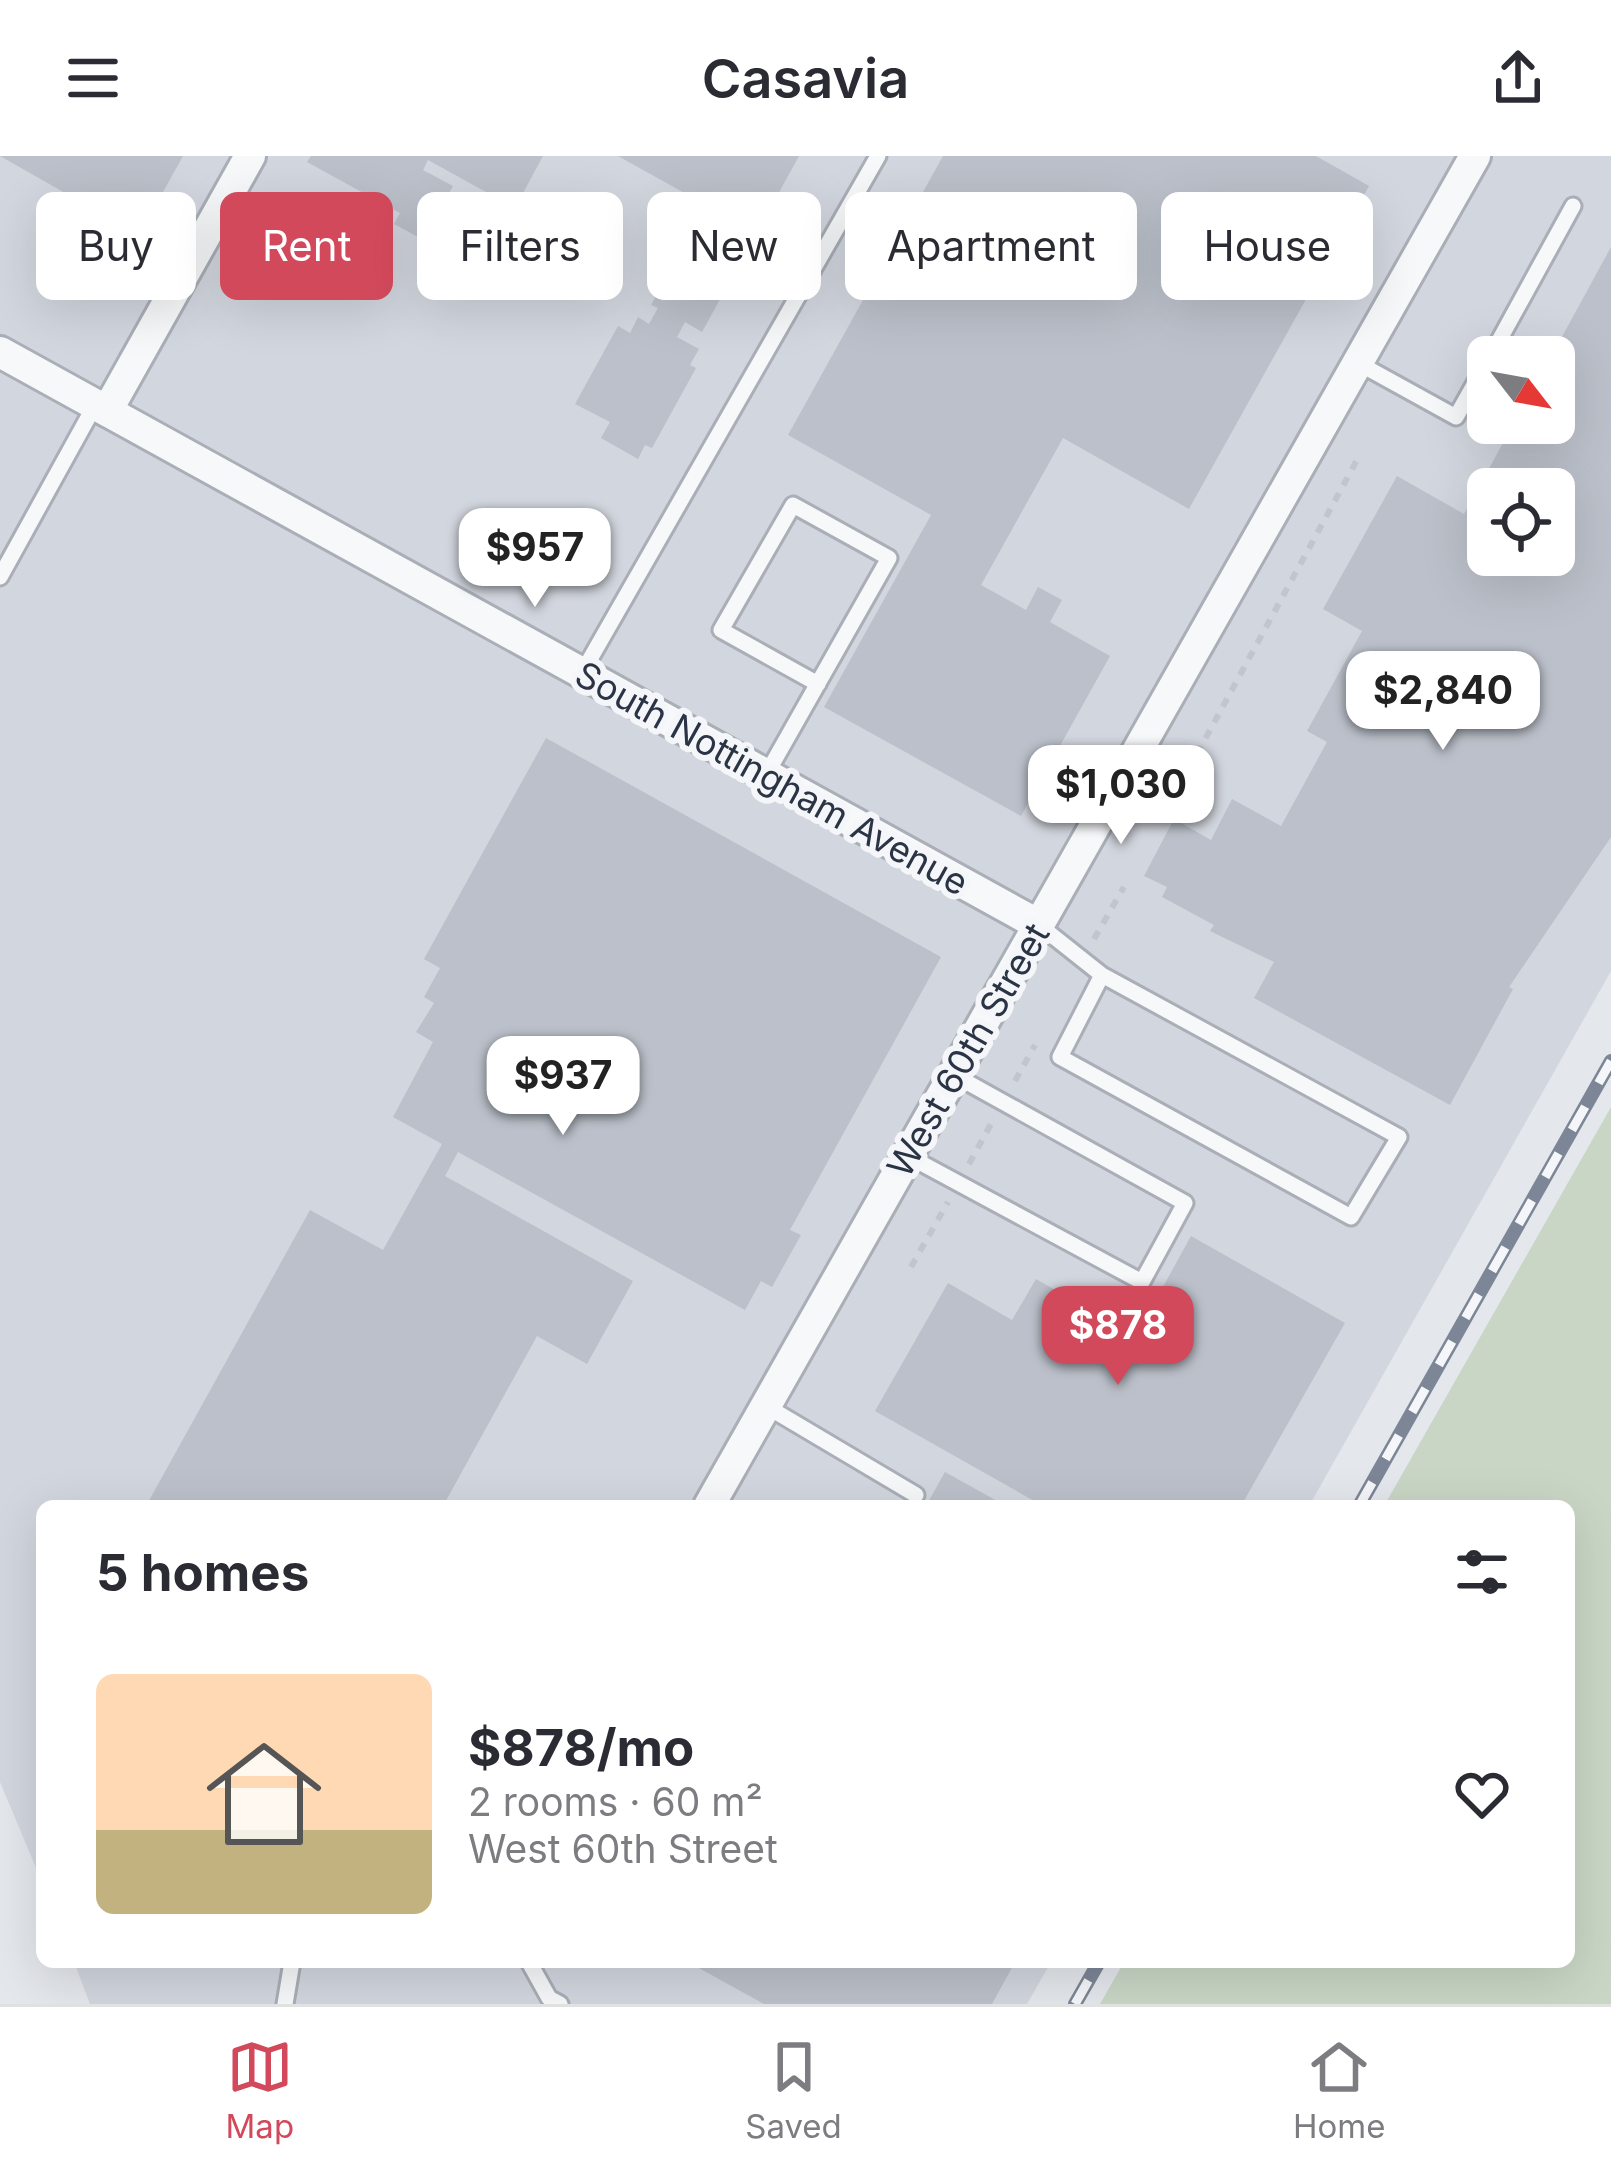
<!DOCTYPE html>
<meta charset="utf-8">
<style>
:root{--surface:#fff;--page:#f7f7f7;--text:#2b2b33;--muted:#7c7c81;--line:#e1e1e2;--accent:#d1495b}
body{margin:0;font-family:Inter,sans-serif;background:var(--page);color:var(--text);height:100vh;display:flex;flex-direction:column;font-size:45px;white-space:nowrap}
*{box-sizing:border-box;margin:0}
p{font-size:39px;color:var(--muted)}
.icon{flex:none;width:66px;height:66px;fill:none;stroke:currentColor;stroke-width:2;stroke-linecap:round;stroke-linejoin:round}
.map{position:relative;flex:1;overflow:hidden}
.panel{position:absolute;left:36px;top:1344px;width:1539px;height:468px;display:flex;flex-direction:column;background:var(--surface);border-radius:18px;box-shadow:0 12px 48px #0002}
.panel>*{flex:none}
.hud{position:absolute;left:36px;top:36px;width:1539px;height:108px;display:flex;gap:24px}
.needle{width:78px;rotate:121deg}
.fabs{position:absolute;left:1467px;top:180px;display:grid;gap:24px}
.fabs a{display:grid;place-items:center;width:108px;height:108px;border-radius:18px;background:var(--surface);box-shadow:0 12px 48px #0002;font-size:60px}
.price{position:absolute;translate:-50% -102px;padding:0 27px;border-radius:24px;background:#fff;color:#222;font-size:39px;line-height:78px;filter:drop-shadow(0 3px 6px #0008)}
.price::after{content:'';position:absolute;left:50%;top:72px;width:36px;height:27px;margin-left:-18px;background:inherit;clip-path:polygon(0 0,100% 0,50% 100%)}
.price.selected{background:var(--accent);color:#fff}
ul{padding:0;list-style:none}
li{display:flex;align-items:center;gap:36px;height:300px;padding:0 60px}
li span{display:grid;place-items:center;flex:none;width:336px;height:240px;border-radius:18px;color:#555}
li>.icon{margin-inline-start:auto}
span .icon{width:144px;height:144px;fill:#fffc;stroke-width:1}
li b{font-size:51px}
h2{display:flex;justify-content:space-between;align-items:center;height:144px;padding:0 60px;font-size:51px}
.pill{padding:0 42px;border-radius:18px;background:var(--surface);box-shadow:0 12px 48px #0002;font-size:42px;line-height:108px}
.pill.selected{background:var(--accent);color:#fff}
header{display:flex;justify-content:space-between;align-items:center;height:156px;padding:0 60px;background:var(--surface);font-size:54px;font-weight:600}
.menu{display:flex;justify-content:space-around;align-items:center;height:168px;border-top:3px solid var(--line);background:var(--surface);font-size:33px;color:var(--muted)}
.menu a{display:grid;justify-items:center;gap:6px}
.menu .selected{color:var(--accent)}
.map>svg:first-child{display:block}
</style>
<header><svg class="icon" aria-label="menu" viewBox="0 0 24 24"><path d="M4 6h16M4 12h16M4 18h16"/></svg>Casavia<svg class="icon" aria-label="share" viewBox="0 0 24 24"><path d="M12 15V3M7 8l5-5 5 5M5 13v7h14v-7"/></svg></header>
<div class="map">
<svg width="1611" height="1848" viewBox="0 0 1611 1848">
<rect width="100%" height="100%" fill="#e4e7ec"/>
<g fill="#d2d6de" fill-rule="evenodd">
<path d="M0,0H1611V815L1309,1350H42V1726L0,1626ZM1488,201H1554V267H1488ZM1488,333H1554V399H1488Z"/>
<polygon points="74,1806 1051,1806 1027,1848 90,1848"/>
</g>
<polygon fill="#c9d6c5" points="1611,951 1611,1848 1100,1848 1124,1806 1569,1806 1569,1350 1384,1350"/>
<g fill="#bbc0ca" fill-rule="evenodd">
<polygon points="0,0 183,0 139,79"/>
<polygon points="311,0 543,0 515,52 428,4 423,14 453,30 429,73 424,70 418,81 394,68 400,57 307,6"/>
<polygon points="618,0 799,0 702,176 685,166 677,181 699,193 690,209 696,212 652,292 645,289 638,303 601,282 610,266 575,248 618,170 630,177 638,161 649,168 658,152 651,149 706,49"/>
<polygon points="943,0 1316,0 1369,30 1189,353 1063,282 981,429 1026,454 1038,431 1062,444 1050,466 1110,500 1021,660 824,551 931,359 788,279"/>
<path d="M1611,91V681L1509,831L1513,833L1450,949L1254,842L1274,806L1210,775L1214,769L1162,741L1167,731L1144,720L1174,663L1211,684L1232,643L1281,670L1327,586L1307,575L1362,475L1323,453L1397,320L1464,358L1514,267H1554L1551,201ZM1488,333H1554V399H1488Z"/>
<polygon points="546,582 941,801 790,1074 801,1079 772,1131 761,1125 745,1154 458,996 445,1020 633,1125 587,1208 537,1180 443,1350 146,1350 310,1054 383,1094 442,988 393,961 433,886 416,876 434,847 424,841 440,812 424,803"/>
<polygon points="1191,1080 1345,1167 1241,1350 1043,1350 875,1255 948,1127 1012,1164 1036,1123 1136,1180"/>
<polygon points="945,1316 1006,1350 926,1350"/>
<polygon points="688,1806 1015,1806 992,1848 764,1848"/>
</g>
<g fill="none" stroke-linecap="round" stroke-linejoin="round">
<defs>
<g id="service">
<polyline points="1490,201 1573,50"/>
<polyline points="1358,207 1456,261 1488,204"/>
<polyline points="0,421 95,249"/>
<polyline points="582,517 878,0"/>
<polyline points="766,619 889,402 793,349 721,474 818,528"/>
<polyline points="1039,769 1102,819 1399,981 1351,1061 1060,901 1102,819"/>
<polyline points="908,1000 1142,1126 1185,1047 954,919"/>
<polyline points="766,1250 916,1339"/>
<polyline points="529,1806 549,1842 560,1848"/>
<polyline points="285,1848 292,1806"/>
</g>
<g id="minor">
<polyline points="0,196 1039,769"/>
<polyline points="107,255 250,0"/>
<polyline points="709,1350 1475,0"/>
</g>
</defs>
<use href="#service" stroke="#a9aeb7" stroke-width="21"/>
<use href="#minor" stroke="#a9aeb7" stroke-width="36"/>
<g stroke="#c2c5cb" stroke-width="6" stroke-dasharray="9 9" stroke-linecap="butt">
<polyline points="1197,598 1357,304"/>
<polyline points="1094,783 1124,731"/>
<polyline points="1015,925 1035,889"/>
<polyline points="969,1008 991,968"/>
<polyline points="911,1111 948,1046"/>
</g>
<use href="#service" stroke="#f7f8fa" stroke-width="15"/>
<use href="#minor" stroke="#f7f8fa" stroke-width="30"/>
<defs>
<g id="rail">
<polyline points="1359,1350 1611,905"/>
<polyline points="1075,1848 1099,1806"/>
</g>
</defs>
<use href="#rail" stroke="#7d8696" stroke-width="14"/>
<use href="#rail" stroke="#f4f6f9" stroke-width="9" stroke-dasharray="27" stroke-linecap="butt"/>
</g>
<g text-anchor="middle" stroke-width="12" stroke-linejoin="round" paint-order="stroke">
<g font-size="36" fill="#2b3445" stroke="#f4f6f9">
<text transform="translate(772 622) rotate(29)" y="13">South Nottingham Avenue</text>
<text transform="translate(968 894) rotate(-60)" y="13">West 60th Street</text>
</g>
</g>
</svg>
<div class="fabs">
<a><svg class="needle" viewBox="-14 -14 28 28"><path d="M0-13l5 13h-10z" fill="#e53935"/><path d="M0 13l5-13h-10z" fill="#7c7c81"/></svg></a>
<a><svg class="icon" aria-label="locate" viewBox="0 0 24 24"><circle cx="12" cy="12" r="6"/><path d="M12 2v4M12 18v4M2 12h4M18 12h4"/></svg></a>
</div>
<b class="price" style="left:535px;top:454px">$957</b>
<b class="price" style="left:1443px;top:597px">$2,840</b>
<b class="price" style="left:1121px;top:691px">$1,030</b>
<b class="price" style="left:563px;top:982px">$937</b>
<b class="price selected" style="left:1118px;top:1232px">$878</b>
<div class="hud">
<a class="pill">Buy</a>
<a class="pill selected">Rent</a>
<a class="pill">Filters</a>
<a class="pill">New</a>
<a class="pill">Apartment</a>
<a class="pill">House</a>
</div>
<section class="panel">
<h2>5 homes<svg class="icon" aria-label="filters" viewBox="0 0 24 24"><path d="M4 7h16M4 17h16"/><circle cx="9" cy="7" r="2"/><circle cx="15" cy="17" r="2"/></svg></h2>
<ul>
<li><span style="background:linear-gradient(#ffd9b3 65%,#c2b280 0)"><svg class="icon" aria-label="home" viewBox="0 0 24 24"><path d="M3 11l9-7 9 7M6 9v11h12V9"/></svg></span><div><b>$878/mo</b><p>2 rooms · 60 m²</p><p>West 60th Street</p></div><svg class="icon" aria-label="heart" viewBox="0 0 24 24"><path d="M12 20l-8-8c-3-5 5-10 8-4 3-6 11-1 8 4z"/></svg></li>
</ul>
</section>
</div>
<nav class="menu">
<a class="selected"><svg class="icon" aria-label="map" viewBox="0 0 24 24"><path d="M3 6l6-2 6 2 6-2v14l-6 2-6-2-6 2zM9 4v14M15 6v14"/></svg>Map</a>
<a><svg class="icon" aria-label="saved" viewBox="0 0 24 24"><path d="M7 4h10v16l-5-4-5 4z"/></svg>Saved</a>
<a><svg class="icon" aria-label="home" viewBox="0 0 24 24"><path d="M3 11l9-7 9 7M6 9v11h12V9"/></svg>Home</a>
</nav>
